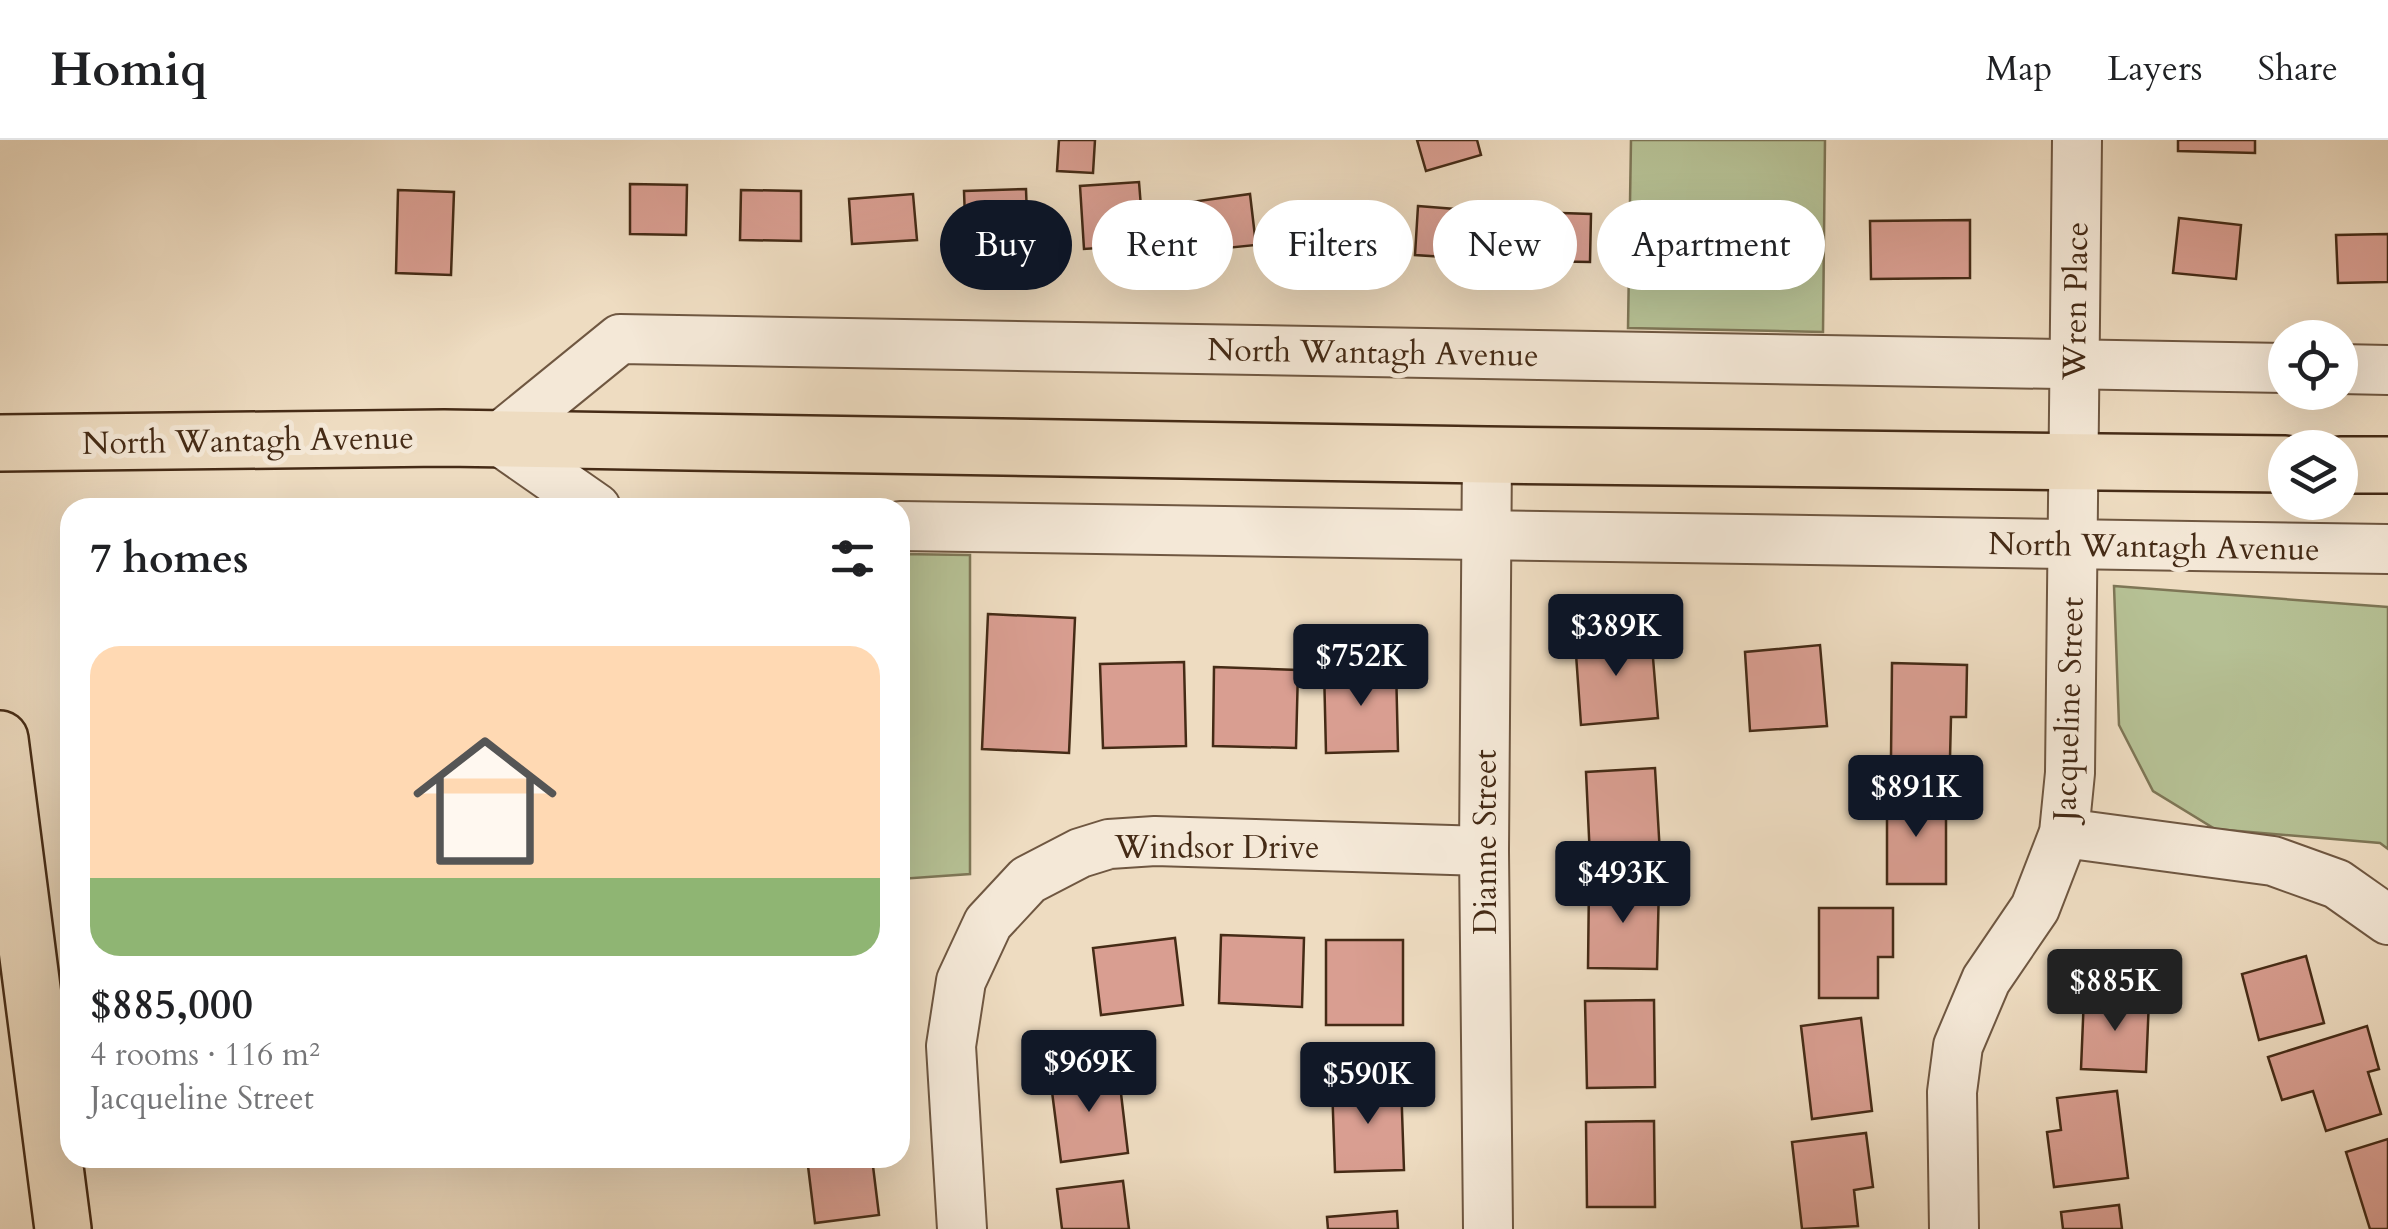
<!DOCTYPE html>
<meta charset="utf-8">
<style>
:root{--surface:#fff;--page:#f6f6f6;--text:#202124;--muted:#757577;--line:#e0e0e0;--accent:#111827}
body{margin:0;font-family:Cardo,serif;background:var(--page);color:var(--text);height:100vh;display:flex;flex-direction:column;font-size:38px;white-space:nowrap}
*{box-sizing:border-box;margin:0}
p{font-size:32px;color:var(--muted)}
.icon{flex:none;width:55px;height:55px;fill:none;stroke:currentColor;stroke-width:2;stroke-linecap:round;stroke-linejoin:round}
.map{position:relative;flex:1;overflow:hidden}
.sheet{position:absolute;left:60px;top:358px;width:850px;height:670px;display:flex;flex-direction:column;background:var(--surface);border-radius:30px;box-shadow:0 10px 40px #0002}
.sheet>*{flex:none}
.banner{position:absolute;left:940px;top:60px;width:950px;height:90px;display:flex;gap:20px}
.fabs{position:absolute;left:2268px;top:180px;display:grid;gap:20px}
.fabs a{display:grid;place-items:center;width:90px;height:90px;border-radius:50%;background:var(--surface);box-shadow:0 10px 40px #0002;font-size:50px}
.price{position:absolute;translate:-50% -85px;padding:0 22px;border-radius:10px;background:var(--accent);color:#fff;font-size:32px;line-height:65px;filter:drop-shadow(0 2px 5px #0008)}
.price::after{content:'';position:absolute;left:50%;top:60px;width:30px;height:22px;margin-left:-15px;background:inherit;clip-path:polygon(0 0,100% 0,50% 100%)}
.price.current{background:#222;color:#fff}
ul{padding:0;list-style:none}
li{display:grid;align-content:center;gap:20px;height:530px;padding:0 30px}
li+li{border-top:2px solid var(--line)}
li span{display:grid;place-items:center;height:310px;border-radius:30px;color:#555}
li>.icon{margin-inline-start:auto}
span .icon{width:180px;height:180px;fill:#fffc;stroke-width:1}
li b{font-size:42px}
h2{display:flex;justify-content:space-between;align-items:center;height:120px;padding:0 30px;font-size:42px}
.tag{padding:0 35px;border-radius:45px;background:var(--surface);box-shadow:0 10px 40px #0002;font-size:35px;line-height:90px}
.tag.current{background:var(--accent);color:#fff}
header{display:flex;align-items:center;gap:60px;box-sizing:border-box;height:140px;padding:0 50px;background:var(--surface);border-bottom:2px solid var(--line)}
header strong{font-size:48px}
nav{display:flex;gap:55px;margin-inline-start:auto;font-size:35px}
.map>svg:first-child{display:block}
</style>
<header>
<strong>Homiq</strong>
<nav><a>Map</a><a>Layers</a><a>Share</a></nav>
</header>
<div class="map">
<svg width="2388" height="1089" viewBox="0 0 2388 1089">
<rect width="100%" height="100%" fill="#eedcc1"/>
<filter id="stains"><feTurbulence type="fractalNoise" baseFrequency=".002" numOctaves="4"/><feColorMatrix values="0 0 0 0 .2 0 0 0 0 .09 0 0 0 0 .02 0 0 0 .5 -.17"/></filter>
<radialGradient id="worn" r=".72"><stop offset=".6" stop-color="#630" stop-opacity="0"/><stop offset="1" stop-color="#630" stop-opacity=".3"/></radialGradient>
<g fill="#b6c195" stroke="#7e7656" stroke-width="2.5">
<polygon points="1631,0 1825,0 1823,192 1628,188"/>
<polygon points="900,414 970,415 970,734 900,739"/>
<polygon points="2114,446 2388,467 2388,709 2380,703 2215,689 2153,651 2119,585"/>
</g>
<g fill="#d99e91" stroke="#452b16" stroke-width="2.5">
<polygon points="1059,0 1095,0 1093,33 1057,31"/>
<polygon points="1417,0 1477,0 1481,15 1426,31"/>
<polygon points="2178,0 2255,0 2255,13 2178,11"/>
<polygon points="1139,42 1144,105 1084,109 1080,46"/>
<polygon points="630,44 687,45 686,95 630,94"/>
<polygon points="1026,49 1028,104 966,106 964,51"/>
<polygon points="398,50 454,52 451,135 396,133"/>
<polygon points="741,50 801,51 801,101 740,100"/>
<polygon points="913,54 917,100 852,104 849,59"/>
<polygon points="1250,54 1256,105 1197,111 1191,62"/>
<polygon points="1418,66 1480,71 1476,119 1415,115"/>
<polygon points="1531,72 1591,74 1590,122 1529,121"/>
<polygon points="2179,78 2241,85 2236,139 2173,133"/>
<polygon points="1970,80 1970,138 1871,139 1870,81"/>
<polygon points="2388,94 2388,142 2338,143 2336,95"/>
<polygon points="988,474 1075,478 1069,613 982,609"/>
<polygon points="1651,494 1658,578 1581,585 1575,500"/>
<polygon points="1820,505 1827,586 1750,591 1745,512"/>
<polygon points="1184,522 1186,606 1103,608 1100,524"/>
<polygon points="1892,523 1967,525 1966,577 1951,577 1950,618 1891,617"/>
<polygon points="1396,526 1398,611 1326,613 1324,528"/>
<polygon points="1214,527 1298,530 1296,608 1213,606"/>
<polygon points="1655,628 1660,714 1590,718 1586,632"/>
<rect x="1887" y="656" width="59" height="88"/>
<polygon points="1589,742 1659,744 1657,829 1588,828"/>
<polygon points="1819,768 1893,768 1893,817 1878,817 1878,858 1819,858"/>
<polygon points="1221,795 1304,798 1302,867 1219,863"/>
<polygon points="1175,798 1183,865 1101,875 1093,808"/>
<rect x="1326" y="800" width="77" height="85"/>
<polygon points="2306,816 2324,883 2259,900 2242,834"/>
<polygon points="2084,856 2149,859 2146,932 2081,929"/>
<polygon points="1654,860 1655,947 1587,948 1585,861"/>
<polygon points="1861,878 1872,971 1812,979 1801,886"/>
<polygon points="2367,886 2379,929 2368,932 2381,974 2326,991 2313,951 2282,960 2268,917"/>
<polygon points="1118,928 1128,1013 1061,1022 1050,936"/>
<polygon points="1401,942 1404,1030 1335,1032 1332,944"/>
<polygon points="2117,951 2128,1038 2054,1047 2047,992 2061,990 2057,958"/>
<polygon points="1654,981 1655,1067 1587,1067 1586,982"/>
<polygon points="1866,993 1873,1047 1854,1050 1858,1086 1802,1089 1792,1002"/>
<polygon points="2388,999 2388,1089 2370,1089 2346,1012"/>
<polygon points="807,1018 872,1018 879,1075 815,1083"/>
<polygon points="1123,1041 1129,1089 1062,1089 1057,1049"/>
<polygon points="2119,1065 2122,1089 2063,1089 2061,1072"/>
<polygon points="1397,1071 1398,1089 1328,1089 1327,1077"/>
</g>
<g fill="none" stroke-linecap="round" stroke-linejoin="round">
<defs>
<g id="minor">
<polyline points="2340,229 2388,230"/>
<polyline points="1487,315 1484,711 1488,1089"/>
<polyline points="596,368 497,299 620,199 2285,228"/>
<polyline points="900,386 2388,409"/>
<polyline points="2064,693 2273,721 2337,744 2388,780"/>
<polyline points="962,1089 951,906 961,841 988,783 1028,740 1080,713 1109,704 1155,701 1484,711"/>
<polyline points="1954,1089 1952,952 1958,906 1986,840 2035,768 2064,693 2070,633 2077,0"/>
</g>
<g id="major">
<polyline points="0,303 444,298 1487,315 2285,324"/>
<polyline points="2340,325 2388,325"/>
<polyline points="0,599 63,1089"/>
</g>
</defs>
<use href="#minor" stroke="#6f5741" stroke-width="52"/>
<use href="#major" stroke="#452b16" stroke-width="60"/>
<use href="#minor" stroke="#f4e8d7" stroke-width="48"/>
<use href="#major" stroke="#eedcc1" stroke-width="55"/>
</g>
<g text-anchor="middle" stroke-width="10" stroke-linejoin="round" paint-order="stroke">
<g font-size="32" fill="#452b16" stroke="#f4e8d7">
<text transform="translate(2075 161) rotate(-89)" y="11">Wren Place</text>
<text transform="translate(1373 212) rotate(1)" y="11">North Wantagh Avenue</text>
<text transform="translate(248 300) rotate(-1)" y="11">North Wantagh Avenue</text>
<text transform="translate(2154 406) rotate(1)" y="11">North Wantagh Avenue</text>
<text transform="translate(2068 569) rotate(-88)" y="11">Jacqueline Street</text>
<text transform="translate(1485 702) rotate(-90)" y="11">Dianne Street</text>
<text x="1217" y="718">Windsor Drive</text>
</g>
</g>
<rect width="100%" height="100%" filter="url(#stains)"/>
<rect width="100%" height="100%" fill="url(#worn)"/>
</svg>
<div class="fabs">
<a><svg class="icon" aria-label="locate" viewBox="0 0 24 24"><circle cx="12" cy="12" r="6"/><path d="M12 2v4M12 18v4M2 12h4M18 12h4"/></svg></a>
<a><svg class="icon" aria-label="layers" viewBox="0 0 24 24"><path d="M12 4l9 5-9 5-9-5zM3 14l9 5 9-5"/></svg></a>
</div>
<b class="price" style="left:1616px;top:539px">$389K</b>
<b class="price" style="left:1361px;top:569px">$752K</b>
<b class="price" style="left:1916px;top:700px">$891K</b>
<b class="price" style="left:1623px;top:786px">$493K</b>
<b class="price current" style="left:2115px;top:894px">$885K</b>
<b class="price" style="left:1089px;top:975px">$969K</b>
<b class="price" style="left:1368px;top:987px">$590K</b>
<div class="banner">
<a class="tag current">Buy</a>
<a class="tag">Rent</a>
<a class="tag">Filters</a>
<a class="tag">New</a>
<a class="tag">Apartment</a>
</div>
<section class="sheet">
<h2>7 homes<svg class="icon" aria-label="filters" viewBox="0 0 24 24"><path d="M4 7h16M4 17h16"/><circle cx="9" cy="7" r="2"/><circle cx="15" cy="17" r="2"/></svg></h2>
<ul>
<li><span style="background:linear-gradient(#ffd9b3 75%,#8fb573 0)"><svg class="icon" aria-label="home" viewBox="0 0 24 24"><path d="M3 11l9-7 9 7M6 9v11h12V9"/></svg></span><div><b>$885,000</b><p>4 rooms · 116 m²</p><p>Jacqueline Street</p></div></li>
</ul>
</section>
</div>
